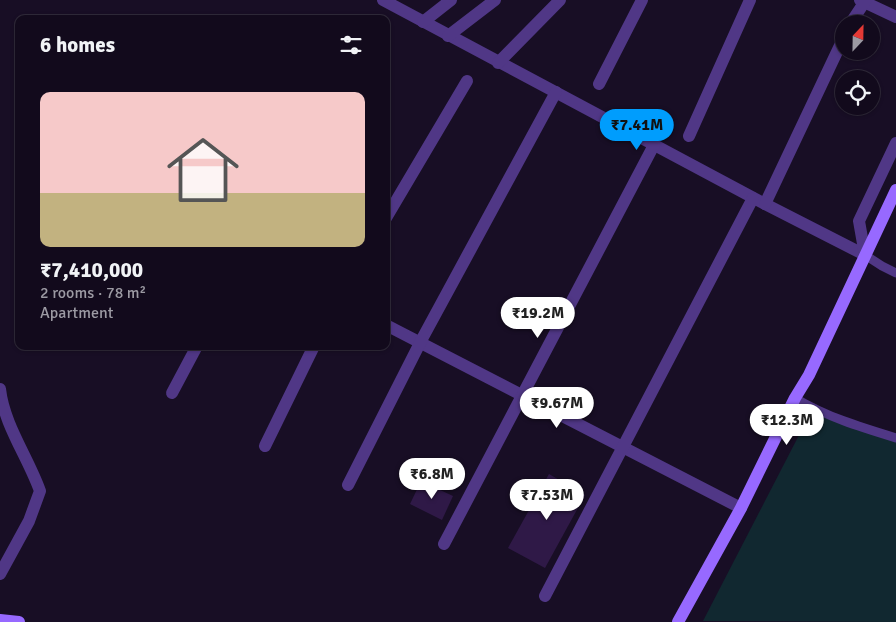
<!DOCTYPE html>
<meta charset="utf-8">
<style>
:root{--surface:#120a1c;--page:#1f1829;--text:#f1f3f6;--muted:#9c9aa3;--line:#312b3b;--accent:#009dfd}
body{margin:0;font-family:Signika,sans-serif;background:var(--page);color:var(--text);height:100vh;display:flex;flex-direction:column;font-size:19px;white-space:nowrap}
*{box-sizing:border-box;margin:0}
p{font-size:16px;color:var(--muted)}
.icon{flex:none;width:28px;height:28px;fill:none;stroke:currentColor;stroke-width:2;stroke-linecap:round;stroke-linejoin:round}
.map{position:relative;flex:1;overflow:hidden}
.sheet{position:absolute;left:15px;top:15px;width:375px;height:335px;display:flex;flex-direction:column;background:var(--surface);border-radius:10px;box-shadow:0 1px 4px #0004,0 0 0 1px var(--line)}
.sheet>*{flex:none}
.needle{width:32px;rotate:22deg}
.fabs{position:absolute;left:835px;top:15px;display:grid;gap:10px}
.fabs a{display:grid;place-items:center;width:45px;height:45px;border-radius:50%;background:var(--surface);box-shadow:0 1px 4px #0004,0 0 0 1px var(--line);font-size:25px}
.price{position:absolute;translate:-50% -42px;padding:0 11px;border-radius:18px;background:#fff;color:#222;font-size:16px;line-height:32px;filter:drop-shadow(0 1px 2px #0008)}
.price::after{content:'';position:absolute;left:50%;top:30px;width:15px;height:11px;margin-left:-8px;background:inherit;clip-path:polygon(0 0,100% 0,50% 100%)}
.price.active{background:var(--accent);color:#111}
ul{padding:0;list-style:none}
li{display:grid;align-content:center;gap:10px;height:265px;padding:0 25px}
li span{display:grid;place-items:center;height:155px;border-radius:10px;color:#555}
li>.icon{margin-inline-start:auto}
span .icon{width:90px;height:90px;fill:#fffc;stroke-width:1}
li b{font-size:21px}
h2{display:flex;justify-content:space-between;align-items:center;height:60px;padding:0 25px;font-size:21px}
.map>svg:first-child{display:block}
</style>
<div class="map">
<svg width="896" height="622" viewBox="0 0 896 622">
<rect width="100%" height="100%" fill="#180e25"/>
<polygon fill="#112830" points="813,408 896,435 896,622 703,621"/>
<g fill="#2f1947">
<polygon points="549,474 585,495 545,568 508,548"/>
<polygon points="421,481 453,496 442,520 410,504"/>
</g>
<g fill="none" stroke-linecap="round" stroke-linejoin="round">
<g stroke="#503786" stroke-width="9">
<polyline points="865,255 882,266 896,273"/>
<path d="M795,398C827,417 860,427 896,438"/>
</g>
<g stroke="#503786" stroke-width="12">
<polyline points="383,0 765,204 865,255"/>
<polyline points="860,0 896,17"/>
<polyline points="423,22 451,0"/>
<polyline points="850,24 866,0"/>
<polyline points="448,36 495,0"/>
<polyline points="498,63 560,0"/>
<polyline points="599,84 642,0"/>
<polyline points="689,136 750,0"/>
<polyline points="765,204 844,37"/>
<polyline points="386,218 467,81"/>
<polyline points="865,255 859,221 896,143"/>
<polyline points="386,325 741,508"/>
<path d="M0,389C4,425 28,457 40,491L29,521L0,574"/>
<polyline points="172,393 197,346"/>
<polyline points="265,446 314,346"/>
<polyline points="348,485 422,339 556,92"/>
<polyline points="444,544 654,145"/>
<polyline points="545,596 753,198"/>
</g>
<g stroke="#9769ff" stroke-width="12">
<polyline points="0,620 19,622"/>
<polyline points="678,622 741,508 795,398 809,375 896,190"/>
</g>
</g>
</svg>
<div class="fabs">
<a><svg class="needle" viewBox="-14 -14 28 28"><path d="M0-13l5 13h-10z" fill="#e53935"/><path d="M0 13l5-13h-10z" fill="#9c9aa3"/></svg></a>
<a><svg class="icon" aria-label="locate" viewBox="0 0 24 24"><circle cx="12" cy="12" r="6"/><path d="M12 2v4M12 18v4M2 12h4M18 12h4"/></svg></a>
</div>
<b class="price active" style="left:637px;top:151px">₹7.41M</b>
<b class="price" style="left:538px;top:339px">₹19.2M</b>
<b class="price" style="left:557px;top:429px">₹9.67M</b>
<b class="price" style="left:787px;top:446px">₹12.3M</b>
<b class="price" style="left:432px;top:500px">₹6.8M</b>
<b class="price" style="left:547px;top:521px">₹7.53M</b>
<section class="sheet">
<h2>6 homes<svg class="icon" aria-label="filters" viewBox="0 0 24 24"><path d="M4 7h16M4 17h16"/><circle cx="9" cy="7" r="2"/><circle cx="15" cy="17" r="2"/></svg></h2>
<ul>
<li><span style="background:linear-gradient(#f6c9c9 65%,#c2b280 0)"><svg class="icon" aria-label="home" viewBox="0 0 24 24"><path d="M3 11l9-7 9 7M6 9v11h12V9"/></svg></span><div><b>₹7,410,000</b><p>2 rooms · 78 m²</p><p>Apartment</p></div></li>
</ul>
</section>
</div>
